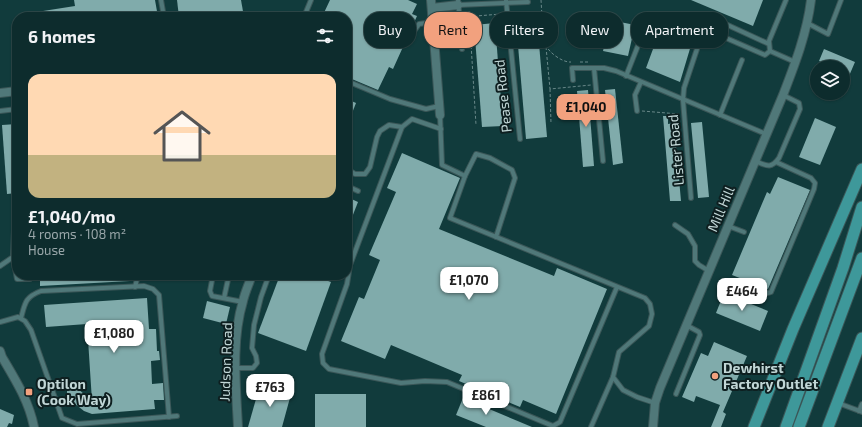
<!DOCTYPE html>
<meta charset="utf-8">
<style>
:root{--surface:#0d2c2d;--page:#163435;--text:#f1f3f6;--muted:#9aa7aa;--line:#2d4849;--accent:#f2a17e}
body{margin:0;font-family:"Exo 2",sans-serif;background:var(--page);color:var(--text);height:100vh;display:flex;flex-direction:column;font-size:15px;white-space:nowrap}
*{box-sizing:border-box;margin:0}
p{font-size:13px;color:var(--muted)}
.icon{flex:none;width:22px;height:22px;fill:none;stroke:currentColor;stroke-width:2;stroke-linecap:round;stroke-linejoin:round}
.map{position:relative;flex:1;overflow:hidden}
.drawer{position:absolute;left:12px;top:12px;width:340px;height:268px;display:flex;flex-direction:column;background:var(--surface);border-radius:16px;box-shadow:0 1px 3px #0004,0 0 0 1px var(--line)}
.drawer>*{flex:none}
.hud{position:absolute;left:364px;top:12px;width:380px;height:36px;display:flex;gap:8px}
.controls{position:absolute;left:810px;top:60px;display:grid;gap:8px}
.controls a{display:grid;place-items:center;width:40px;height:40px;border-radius:50%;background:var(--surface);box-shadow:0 1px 3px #0004,0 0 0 1px var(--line);font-size:20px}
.price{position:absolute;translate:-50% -34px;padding:0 9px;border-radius:8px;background:#fff;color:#222;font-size:13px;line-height:26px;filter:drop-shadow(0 1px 2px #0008)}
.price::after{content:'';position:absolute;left:50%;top:24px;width:12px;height:9px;margin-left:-6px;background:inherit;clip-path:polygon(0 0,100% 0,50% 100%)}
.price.selected{background:var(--accent);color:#111}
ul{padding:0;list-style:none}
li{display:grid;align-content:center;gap:8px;height:212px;padding:0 16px}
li+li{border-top:1px solid var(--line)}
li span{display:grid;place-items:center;height:124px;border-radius:12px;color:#555}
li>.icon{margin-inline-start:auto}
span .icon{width:72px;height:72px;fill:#fffc;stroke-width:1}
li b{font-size:17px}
h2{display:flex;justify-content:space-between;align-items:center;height:48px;padding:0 16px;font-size:17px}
.pill{padding:0 14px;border-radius:16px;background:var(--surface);box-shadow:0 1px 3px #0004,0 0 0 1px var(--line);font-size:14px;line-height:36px}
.pill.selected{background:var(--accent);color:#111}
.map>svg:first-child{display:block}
</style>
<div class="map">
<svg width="862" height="427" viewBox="0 0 862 427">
<rect width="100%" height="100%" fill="#113b3c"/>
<g fill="#80abab">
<polygon points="74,0 155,0 158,17 24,17 24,14 75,6"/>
<polygon points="177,0 241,0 244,17 179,17"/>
<polygon points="330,0 408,0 417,4 412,14 417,16 393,69 389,67 378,90 347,77 347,17 322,17"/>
<polygon points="691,0 763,0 753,26"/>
<polygon points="537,20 547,137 526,139 516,22"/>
<polygon points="610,20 635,25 628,56 603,51"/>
<polygon points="495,23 503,126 482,127 474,25"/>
<polygon points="660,30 692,42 680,82 646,68 653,49 649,48 654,34 659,35"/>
<polygon points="824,49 855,62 843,90 843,67 826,67 827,64 819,61"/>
<polygon points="615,89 623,163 613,165 605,90"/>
<polygon points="588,90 594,166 583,167 577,91"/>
<polygon points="347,99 356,103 347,126"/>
<polygon points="663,116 668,116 668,124 674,123 681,201 670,201"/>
<polygon points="815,118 836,127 820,165 799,157"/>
<polygon points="702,122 709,197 698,198 691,123"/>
<polygon points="17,124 17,193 7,194 2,125"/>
<polygon points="402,153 460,178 439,229 554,276 557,268 607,289 556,414 523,400 520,407 459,381 462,375 391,345 385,359 341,341 359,297 364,299 380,260 369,255 396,192 387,188"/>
<polygon points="778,177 810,190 768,289 732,275 767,192 770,194"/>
<polygon points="347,197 358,202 347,230"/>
<polygon points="40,275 130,275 130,281 40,286"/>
<polygon points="280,275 311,275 331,282 306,351 258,333"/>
<polygon points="724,293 768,311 760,331 716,313"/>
<polygon points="147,298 149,329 156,329 157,351 159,351 160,360 151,361 152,384 163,383 164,400 154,400 155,409 92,414 84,411 70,400 67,395 67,388 77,388 92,401 87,324 46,327 44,305"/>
<polygon points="207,301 230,307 226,324 203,318"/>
<polygon points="714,342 747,356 723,412 726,414 721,427 711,427 720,405 696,396 694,402 682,397 701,353 708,356"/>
<polygon points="260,385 291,394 282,427 248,427"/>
<rect x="315" y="394" width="51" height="33"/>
<polygon points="463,398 532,427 486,427 456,415"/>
<polygon points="0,409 14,415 12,424 9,423 7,427 0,427"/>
</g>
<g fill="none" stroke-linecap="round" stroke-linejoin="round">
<defs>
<g id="service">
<polyline points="161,0 164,17"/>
<polyline points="458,0 462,49"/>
<polyline points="506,0 520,139"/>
<polyline points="786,0 769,41 770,51 795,62"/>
<polyline points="458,5 528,2"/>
<polyline points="304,17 311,0"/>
<polyline points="807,23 828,34 841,0"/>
<polyline points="414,31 419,24 433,22"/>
<polyline points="17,42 17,46"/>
<polyline points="769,44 708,16 703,28 765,55 770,51"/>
<polyline points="594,68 603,161"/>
<polyline points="626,76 641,38"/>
<polyline points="573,80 572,68 604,68 616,71 766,134"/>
<polyline points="347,81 390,99 426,109 439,106"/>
<polyline points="0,111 17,109"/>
<polyline points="637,111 635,95 641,82"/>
<polyline points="440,115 442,165 465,176 450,218 645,298 650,304 652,314 649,326 619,352 613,377 623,390 637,397 655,403"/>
<polyline points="720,115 742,60"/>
<polyline points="441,129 412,119 402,127 350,265 347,284 322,354 323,363 329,369 401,383 425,381 447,382 553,426 560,422 617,287"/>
<path d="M755,161C767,166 771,169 779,158L800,109L799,103L783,95"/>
<polyline points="347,169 355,174 365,174 370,167 377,137 380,131 389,125 402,127"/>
<polyline points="465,176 476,154 490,158 512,170 515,178 496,237"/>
<polyline points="347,186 358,191"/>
<polyline points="691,198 683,100 684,88 697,49"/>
<polyline points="675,225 688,234 695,246 695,261 699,265 709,271"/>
<polyline points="728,226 744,232"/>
<polyline points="17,229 14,230 13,257 17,279 30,279 31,275"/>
<polyline points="0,266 13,257"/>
<polyline points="213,275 210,291 212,296 243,302"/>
<polyline points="135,287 138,275"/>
<polyline points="746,288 751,288 768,293 771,292 814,189 815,183 811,178 776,162"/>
<polyline points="224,298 229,275"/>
<path d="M21,318C25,303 25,297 41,291L144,286L153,289L159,295L169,417"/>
<polyline points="0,322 18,317 25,321 31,330 62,418 77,424 177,416"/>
<polyline points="236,368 253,368 257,363 256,356 252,348 254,325 261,297 269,275"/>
<polyline points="676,394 700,335 699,332 686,325"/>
<polyline points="838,403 862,412"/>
<polyline points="859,411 862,404"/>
<polyline points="591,427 613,377"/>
</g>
<g id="minor">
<polyline points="431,0 440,115"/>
<polyline points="432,8 458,5"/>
<polyline points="0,93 17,91"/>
<path d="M0,351L2,357C15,379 29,401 34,427"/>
<path d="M238,427C236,386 231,341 243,301C245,292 249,284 252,275"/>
<path d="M653,427L655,403L660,388L783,95C795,64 807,33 811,0"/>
</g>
<g id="trunk">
<polyline points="754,427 793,329 862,169"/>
<polyline points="786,427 843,268 862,207"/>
<polyline points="799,427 862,258"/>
<polyline points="828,427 862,338"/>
</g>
</defs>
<use href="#service" stroke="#3b5758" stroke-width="6"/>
<use href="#minor" stroke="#3b5758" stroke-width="10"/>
<use href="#trunk" stroke="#3b5758" stroke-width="13"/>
<g stroke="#698889" stroke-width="1" stroke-dasharray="3 2" stroke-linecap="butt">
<path d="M541,0C542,14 542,32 546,45C548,52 563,63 571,62"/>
<polyline points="469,11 476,125"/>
<polyline points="464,17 501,14"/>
<polyline points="513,17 542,15"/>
<polyline points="546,47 550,89 591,85"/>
<polyline points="580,62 589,62"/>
<polyline points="550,89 551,124"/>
<polyline points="642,111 679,114"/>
</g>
<use href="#service" stroke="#507879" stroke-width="4"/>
<use href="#minor" stroke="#507879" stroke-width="8"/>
<use href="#trunk" stroke="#3e989a" stroke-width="11"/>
</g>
<g fill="#f2a17e" stroke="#0e1f20" stroke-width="1.5">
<circle cx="715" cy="376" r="4"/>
<rect x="25" y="388" width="8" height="8" rx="2"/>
</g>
<g text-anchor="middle" stroke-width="4" stroke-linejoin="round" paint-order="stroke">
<g font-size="14" fill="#c1d6d6" stroke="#0e1f20">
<text transform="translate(503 96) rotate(-96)" y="5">Pease Road</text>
<text transform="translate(676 150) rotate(-95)" y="5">Lister Road</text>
<text transform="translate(721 209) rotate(-67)" y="5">Mill Hill</text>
<text transform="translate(226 362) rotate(-88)" y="5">Judson Road</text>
</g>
<g font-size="14" font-weight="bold" fill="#c1d6d6" stroke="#0e1f20" text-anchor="start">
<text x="723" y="373">Dewhirst<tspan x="723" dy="16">Factory Outlet</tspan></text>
<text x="37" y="389">Optilon<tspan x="37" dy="16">(Cook Way)</tspan></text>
</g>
</g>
</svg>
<div class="controls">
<a><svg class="icon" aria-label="layers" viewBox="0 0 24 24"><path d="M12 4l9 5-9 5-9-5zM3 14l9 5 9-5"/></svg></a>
</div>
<b class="price selected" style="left:586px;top:128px">£1,040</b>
<b class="price" style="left:469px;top:301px">£1,070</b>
<b class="price" style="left:742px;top:312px">£464</b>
<b class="price" style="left:114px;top:354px">£1,080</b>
<b class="price" style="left:270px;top:408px">£763</b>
<b class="price" style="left:486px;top:416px">£861</b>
<div class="hud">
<a class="pill">Buy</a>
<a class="pill selected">Rent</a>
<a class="pill">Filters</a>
<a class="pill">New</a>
<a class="pill">Apartment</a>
</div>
<section class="drawer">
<h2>6 homes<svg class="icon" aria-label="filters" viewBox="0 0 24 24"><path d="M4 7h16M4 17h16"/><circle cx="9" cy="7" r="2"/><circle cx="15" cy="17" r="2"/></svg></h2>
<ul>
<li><span style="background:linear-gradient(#ffd9b3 65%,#c2b280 0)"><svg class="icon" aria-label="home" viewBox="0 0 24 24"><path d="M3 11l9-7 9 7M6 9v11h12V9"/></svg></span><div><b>£1,040/mo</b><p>4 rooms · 108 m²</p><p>House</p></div></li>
</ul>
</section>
</div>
